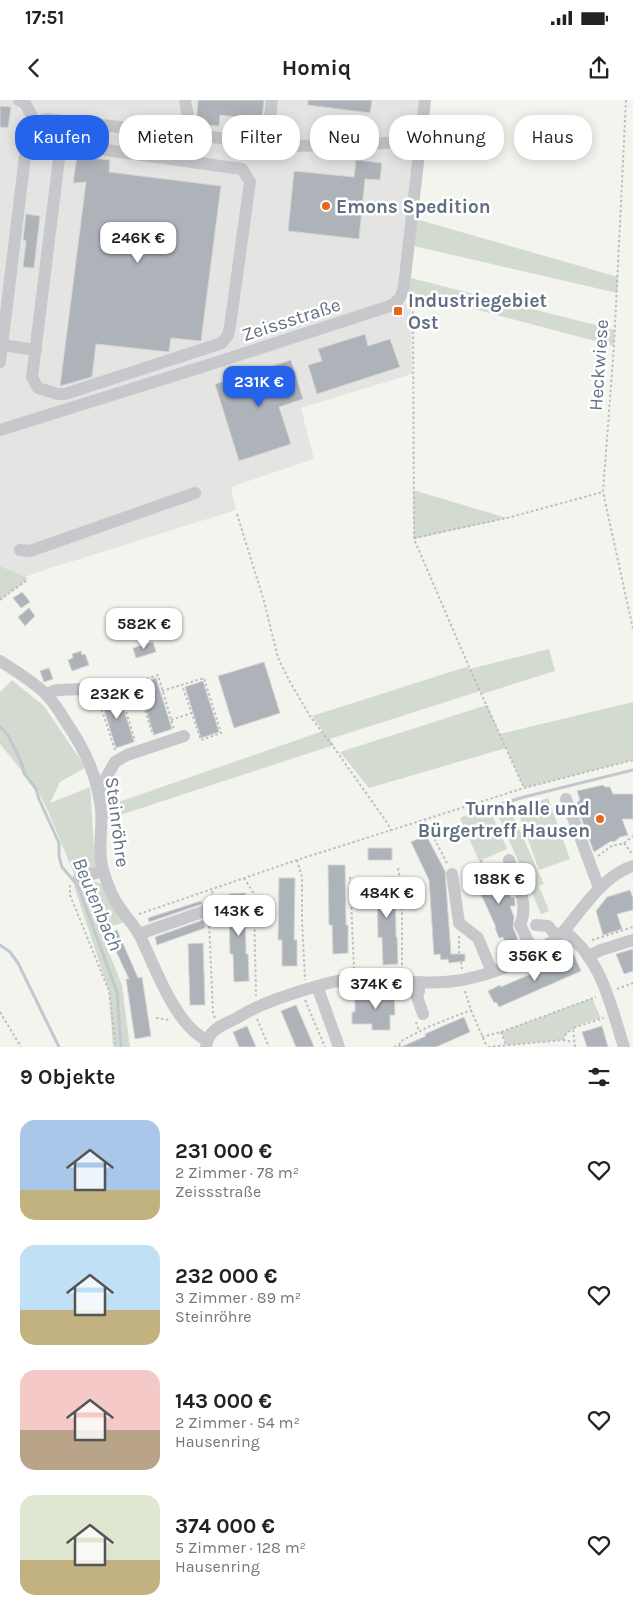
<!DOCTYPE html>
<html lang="de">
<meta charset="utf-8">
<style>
:root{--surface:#fff;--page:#f2f2f2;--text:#222;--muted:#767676;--accent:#2563eb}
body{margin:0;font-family:Karla,sans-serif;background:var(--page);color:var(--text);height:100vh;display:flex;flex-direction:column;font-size:19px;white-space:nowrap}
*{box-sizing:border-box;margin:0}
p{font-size:16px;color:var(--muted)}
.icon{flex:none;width:28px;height:28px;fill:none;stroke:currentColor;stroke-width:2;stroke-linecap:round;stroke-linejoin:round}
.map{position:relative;height:947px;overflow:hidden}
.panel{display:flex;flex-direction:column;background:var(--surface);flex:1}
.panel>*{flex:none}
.hud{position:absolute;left:15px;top:15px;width:604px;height:45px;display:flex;gap:10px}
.price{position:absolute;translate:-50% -42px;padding:0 11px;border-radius:10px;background:#fff;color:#222;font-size:16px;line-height:32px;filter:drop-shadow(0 1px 2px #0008)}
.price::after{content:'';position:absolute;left:50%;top:30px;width:15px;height:11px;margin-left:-8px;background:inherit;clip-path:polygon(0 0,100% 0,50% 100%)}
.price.selected{background:var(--accent);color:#fff}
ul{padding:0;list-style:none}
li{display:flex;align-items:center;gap:15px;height:125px;padding:0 20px}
li span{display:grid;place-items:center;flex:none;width:140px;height:100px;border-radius:15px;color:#555}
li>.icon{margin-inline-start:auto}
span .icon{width:60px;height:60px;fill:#fffc;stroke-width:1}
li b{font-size:21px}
h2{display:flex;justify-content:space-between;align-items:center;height:60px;padding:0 20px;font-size:21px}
.chip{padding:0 18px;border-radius:20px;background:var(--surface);box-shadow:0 2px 12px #0003;font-size:18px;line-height:45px}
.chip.selected{background:var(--accent);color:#fff}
.status{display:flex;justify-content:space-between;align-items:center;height:35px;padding:0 25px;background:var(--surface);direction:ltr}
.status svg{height:14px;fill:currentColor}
header{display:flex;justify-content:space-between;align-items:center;height:65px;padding:0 20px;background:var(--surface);font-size:22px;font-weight:700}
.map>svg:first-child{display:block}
</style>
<div class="status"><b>17:51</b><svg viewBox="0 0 49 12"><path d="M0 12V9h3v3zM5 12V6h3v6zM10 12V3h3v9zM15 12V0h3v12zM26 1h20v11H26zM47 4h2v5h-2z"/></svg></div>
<header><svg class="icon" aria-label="back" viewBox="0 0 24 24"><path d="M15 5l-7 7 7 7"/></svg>Homiq<svg class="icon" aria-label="share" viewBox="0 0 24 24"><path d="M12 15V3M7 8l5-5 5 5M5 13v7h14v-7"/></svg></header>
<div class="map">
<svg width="633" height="947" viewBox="0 0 633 947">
<rect width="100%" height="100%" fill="#f4f4ef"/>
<polygon fill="#e4e4e3" points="0,0 421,0 401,176 405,202 411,210 412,274 301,308 314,359 231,387 236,410 35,473 26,477 0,466"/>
<g fill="#d3dbd0">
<polygon points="416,119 618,177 617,193 414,146"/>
<polygon points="411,178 615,230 614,246 409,192"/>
<polygon points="413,390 507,418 414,439"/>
<polygon points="0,466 26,477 27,480 0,500"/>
<polygon points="549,549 555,571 482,594 480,591 330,639 334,645 105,720 104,707 323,631 312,616 466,567 470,569"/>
<path d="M12,580L44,606L82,662L85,668L60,682L50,703L90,687C93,714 92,742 97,769L75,776L47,709L38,691L0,644V592Z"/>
<polygon points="633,602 633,660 524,688 506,648 369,688 340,652 487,605 500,634"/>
<polygon points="548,698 570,759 539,770 517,709"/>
<polygon points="488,706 507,749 479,761 460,718"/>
<polygon points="512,713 544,784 539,786 549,811 541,814 499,717"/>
<polygon points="94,781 105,785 125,822 100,830 122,885 130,947 113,947 109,891 74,786"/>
<path d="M592,898L601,918C586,923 570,925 563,940L506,945L501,932Z"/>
</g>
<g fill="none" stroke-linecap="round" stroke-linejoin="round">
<g stroke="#c1c9d0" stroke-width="3">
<polyline points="0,626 9,637 22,664 24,673 36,689 39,699 59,743 59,756 62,767 78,786 117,892 121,947"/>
<polyline points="498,705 524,697 633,670"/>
<polyline points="0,845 10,852 18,863 59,947"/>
</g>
</g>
<g fill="#aeb3ba" stroke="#d5d5d3">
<polygon points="198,0 264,0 262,20 220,15 219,26 196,24"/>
<polygon points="308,0 372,0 370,13 308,5"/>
<polygon points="0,6 11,7 8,28 0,27"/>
<polygon points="77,56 110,60 109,72 221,86 201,241 171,238 169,252 96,244 92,277 60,286 86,82 73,83"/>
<polygon points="356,60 382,63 380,80 365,79 359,139 288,131 294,71 354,77"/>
<polygon points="26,114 40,116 34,168 23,167 26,141 23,140"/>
<polygon points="365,234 368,246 390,239 400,267 317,294 308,265 322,261 318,249"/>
<polygon points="291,260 303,299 279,307 291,344 239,361 215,284"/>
<polygon points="22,492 30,502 21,508 13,498"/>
<polygon points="29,508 35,516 25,526 18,517"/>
<polygon points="153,542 156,552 136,558 133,548"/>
<polygon points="81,551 82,555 85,554 89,565 72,571 68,560 73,558 72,554"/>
<polygon points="264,562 280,613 234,628 218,576"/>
<polygon points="49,568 53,579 44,582 40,571"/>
<polygon points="156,578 172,629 154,635 138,584"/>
<polygon points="203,581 219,632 201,638 185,587"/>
<polygon points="118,591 134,642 116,648 100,597"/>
<polygon points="603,685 605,687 610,687 613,694 633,694 633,719 622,719 628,735 620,737 614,742 611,741 594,752 576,704 580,700 577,691"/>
<polygon points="426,735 445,771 451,854 465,854 465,861 449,863 448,859 441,860 440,854 434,855 429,780 411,742"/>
<rect x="368" y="748" width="24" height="12"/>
<polygon points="328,765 345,765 346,825 348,825 348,853 333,854 332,825 329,825"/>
<polygon points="505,773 508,782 505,783 511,798 514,797 515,802 515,806 510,806 514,817 513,828 518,839 506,844 503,837 499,838 495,828 496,827 475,781 491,774 493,778"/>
<polygon points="395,777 396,837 397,837 398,864 383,865 382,837 378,838 377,778"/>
<polygon points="279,778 295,778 294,840 297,840 297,866 282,866 282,840 278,840"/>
<polygon points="630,790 633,798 633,810 617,814 622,829 603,835 596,811 607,797"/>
<polygon points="245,793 246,854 248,854 249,881 234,882 233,854 230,854 229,794"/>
<polygon points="201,801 202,804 149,822 148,818"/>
<polygon points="203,820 205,828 157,845 155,837"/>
<polygon points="117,830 138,878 142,877 151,936 135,939 126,879 129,879 108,834"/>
<polygon points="203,843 205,905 190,905 188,844"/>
<polygon points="633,849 633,871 624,874 616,854"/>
<polygon points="574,855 581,871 499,907 496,902 494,903 488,891 500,885 501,887"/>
<polygon points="378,888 394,889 395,915 390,915 390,930 372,930 372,924 352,924 352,912 355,912 355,898 378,898"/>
<polygon points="296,905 303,921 314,947 296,947 281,911"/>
<polygon points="464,917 470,932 436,947 401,947 426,936 425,934"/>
<polygon points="247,926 256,947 239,947 233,932"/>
<polygon points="602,926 608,947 587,947 582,932"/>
</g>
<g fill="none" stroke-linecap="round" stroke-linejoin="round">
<g stroke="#bdbec0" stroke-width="2" stroke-dasharray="2.5 2.5" stroke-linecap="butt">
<polyline points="626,0 614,246 603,392 633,529"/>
<polyline points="410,202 413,209 414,439 470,569 524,688"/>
<polyline points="237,414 264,501 278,558 290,582 310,616 335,649 388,724 391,731"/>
<polyline points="414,438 507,418 603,392"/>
<polyline points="0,500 27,480"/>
<polyline points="136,582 153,635"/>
<polyline points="119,588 135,641"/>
<polyline points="162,591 204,578 221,633 201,640 182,585"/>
<polyline points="171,620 192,613"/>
<polyline points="115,650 97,595 158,575 174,629"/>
<polyline points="425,721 448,765"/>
<polyline points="624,743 633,736"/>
<polyline points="598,756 613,745 618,745 624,743 633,755"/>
<polyline points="297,760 302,777 302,820 305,880"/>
<polyline points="481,760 484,771 498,765"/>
<polyline points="398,768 402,788 402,872"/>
<polyline points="350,777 354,869"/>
<polyline points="244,778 256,797 254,807 256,896"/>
<polyline points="70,785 70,795 109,891 116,947"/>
<polyline points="209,803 213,790"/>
<polyline points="139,814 297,760 524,688 633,660"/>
<polyline points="209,821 213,913 215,918"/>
<polyline points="459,836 459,854"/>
<polyline points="592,840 633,827"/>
<polyline points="461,862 462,869"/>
<polyline points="617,889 633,883"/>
<polyline points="465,891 471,910 487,947"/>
<polyline points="305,900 325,947"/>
<polyline points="0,912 21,947"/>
<polyline points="156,918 170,920"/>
<polyline points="257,919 269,947"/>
<polyline points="416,922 419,931"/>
<polyline points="501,932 506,945"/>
<polyline points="482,937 501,932 596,897"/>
<polyline points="563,940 573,942"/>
<polyline points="399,945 401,941 428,927 471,910"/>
<polyline points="394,947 399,945 400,947"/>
<polyline points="488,947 563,940 566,934 573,928"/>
<polyline points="575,947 573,928 604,918"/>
</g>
<g stroke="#c6c8cc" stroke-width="12">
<polyline points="19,0 25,3 35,22"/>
<polyline points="185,0 188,17 188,35"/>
<polyline points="35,22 47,19 292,46 348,45 405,42 420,43"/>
<polyline points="267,43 272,0"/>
<polygon points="70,45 242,69 250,82 230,226 228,235 222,243 65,294 58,294 38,288 32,277 60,51"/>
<polyline points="2,245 36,250"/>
<polyline points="0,262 28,32 35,22"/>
<path d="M0,330L205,266L390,206C399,201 402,196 404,186L425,0"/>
<polyline points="20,450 30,451 195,393"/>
<path d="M0,561C16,571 32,581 46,594C53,602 59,610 64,619C84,648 97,674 101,709C103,730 97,750 103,770C106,780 111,793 116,802C123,814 134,824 140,836C155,866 175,926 207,940"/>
<polyline points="46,594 57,590 83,589"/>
<polyline points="98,692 115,662 127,655 184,636"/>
<polyline points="566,699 599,788"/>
<path d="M509,760C516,781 530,803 520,825L535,855"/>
<polyline points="452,774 459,823 478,838 492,872"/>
<polyline points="79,778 103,771"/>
<polyline points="536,825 548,826 558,838"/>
<path d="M564,831C602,859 610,904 624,947"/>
<polyline points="139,834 205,811"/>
<polyline points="588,856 601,850 633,840"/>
<polyline points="418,882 419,891 417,897 423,914"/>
<polyline points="317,886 339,947"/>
<path d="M206,947C208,929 223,925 237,918C260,904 279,898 304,890C321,885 338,879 356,879C391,879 427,886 462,880C497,873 539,857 564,831C583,808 604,775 633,766"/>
</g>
</g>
<g fill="#e9651a" stroke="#fff" stroke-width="2">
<circle cx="326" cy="106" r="5"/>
<rect x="393" y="206" width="10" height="10" rx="2.5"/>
<circle cx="600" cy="719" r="5"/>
</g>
<g text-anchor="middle" stroke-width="5" stroke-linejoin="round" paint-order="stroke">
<g font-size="19" font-weight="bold" fill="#626f82" stroke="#fff" text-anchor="start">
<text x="336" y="113">Emons Spedition</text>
<text x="408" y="207">Industriegebiet<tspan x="408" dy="22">Ost</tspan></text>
<text x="590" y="715" text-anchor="end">Turnhalle und<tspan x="590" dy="22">Bürgertreff Hausen</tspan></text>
</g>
<g font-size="19" fill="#626f82" stroke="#fff">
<text transform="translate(291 219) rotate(-18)" y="7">Zeissstraße</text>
<text transform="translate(598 265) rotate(-86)" y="7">Heckwiese</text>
<text transform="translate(118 722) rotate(83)" y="7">Steinröhre</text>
</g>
<g font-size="20" font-style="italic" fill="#627887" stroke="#fff">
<text transform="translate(98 804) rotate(67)" y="7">Beutenbach</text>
</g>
</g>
</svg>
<b class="price" style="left:138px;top:164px">246K €</b>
<b class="price selected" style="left:259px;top:308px">231K €</b>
<b class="price" style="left:144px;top:550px">582K €</b>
<b class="price" style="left:117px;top:620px">232K €</b>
<b class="price" style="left:499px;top:805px">188K €</b>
<b class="price" style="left:387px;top:819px">484K €</b>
<b class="price" style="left:239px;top:837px">143K €</b>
<b class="price" style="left:535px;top:882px">356K €</b>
<b class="price" style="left:376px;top:910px">374K €</b>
<div class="hud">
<a class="chip selected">Kaufen</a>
<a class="chip">Mieten</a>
<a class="chip">Filter</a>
<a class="chip">Neu</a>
<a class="chip">Wohnung</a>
<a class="chip">Haus</a>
</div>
</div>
<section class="panel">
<h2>9 Objekte<svg class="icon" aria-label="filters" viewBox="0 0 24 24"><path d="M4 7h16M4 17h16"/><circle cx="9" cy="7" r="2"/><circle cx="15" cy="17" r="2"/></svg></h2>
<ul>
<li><span style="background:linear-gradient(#a9c7e8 70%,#c2b280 0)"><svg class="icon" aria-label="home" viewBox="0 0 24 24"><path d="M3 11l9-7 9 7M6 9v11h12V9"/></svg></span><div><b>231 000 €</b><p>2 Zimmer · 78 m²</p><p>Zeissstraße</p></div><svg class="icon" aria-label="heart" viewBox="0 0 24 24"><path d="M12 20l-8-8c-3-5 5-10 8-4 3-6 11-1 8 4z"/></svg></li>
<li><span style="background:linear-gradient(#bfe0f5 65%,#c2b280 0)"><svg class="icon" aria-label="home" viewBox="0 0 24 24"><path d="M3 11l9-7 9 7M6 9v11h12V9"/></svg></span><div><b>232 000 €</b><p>3 Zimmer · 89 m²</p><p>Steinröhre</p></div><svg class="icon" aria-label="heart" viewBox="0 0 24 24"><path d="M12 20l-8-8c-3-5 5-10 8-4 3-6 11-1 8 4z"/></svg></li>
<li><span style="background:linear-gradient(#f6c9c9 60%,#b9a48a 0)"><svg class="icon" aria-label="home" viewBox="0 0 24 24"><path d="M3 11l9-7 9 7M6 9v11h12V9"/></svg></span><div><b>143 000 €</b><p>2 Zimmer · 54 m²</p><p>Hausenring</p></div><svg class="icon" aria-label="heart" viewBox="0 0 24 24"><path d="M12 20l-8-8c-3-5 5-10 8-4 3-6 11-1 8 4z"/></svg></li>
<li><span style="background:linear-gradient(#dfe7d0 65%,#c2b280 0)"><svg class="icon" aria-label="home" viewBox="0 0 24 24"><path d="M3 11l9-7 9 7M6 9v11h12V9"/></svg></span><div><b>374 000 €</b><p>5 Zimmer · 128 m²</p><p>Hausenring</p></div><svg class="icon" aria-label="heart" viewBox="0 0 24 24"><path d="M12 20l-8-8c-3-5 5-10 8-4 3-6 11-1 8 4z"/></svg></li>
</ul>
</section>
